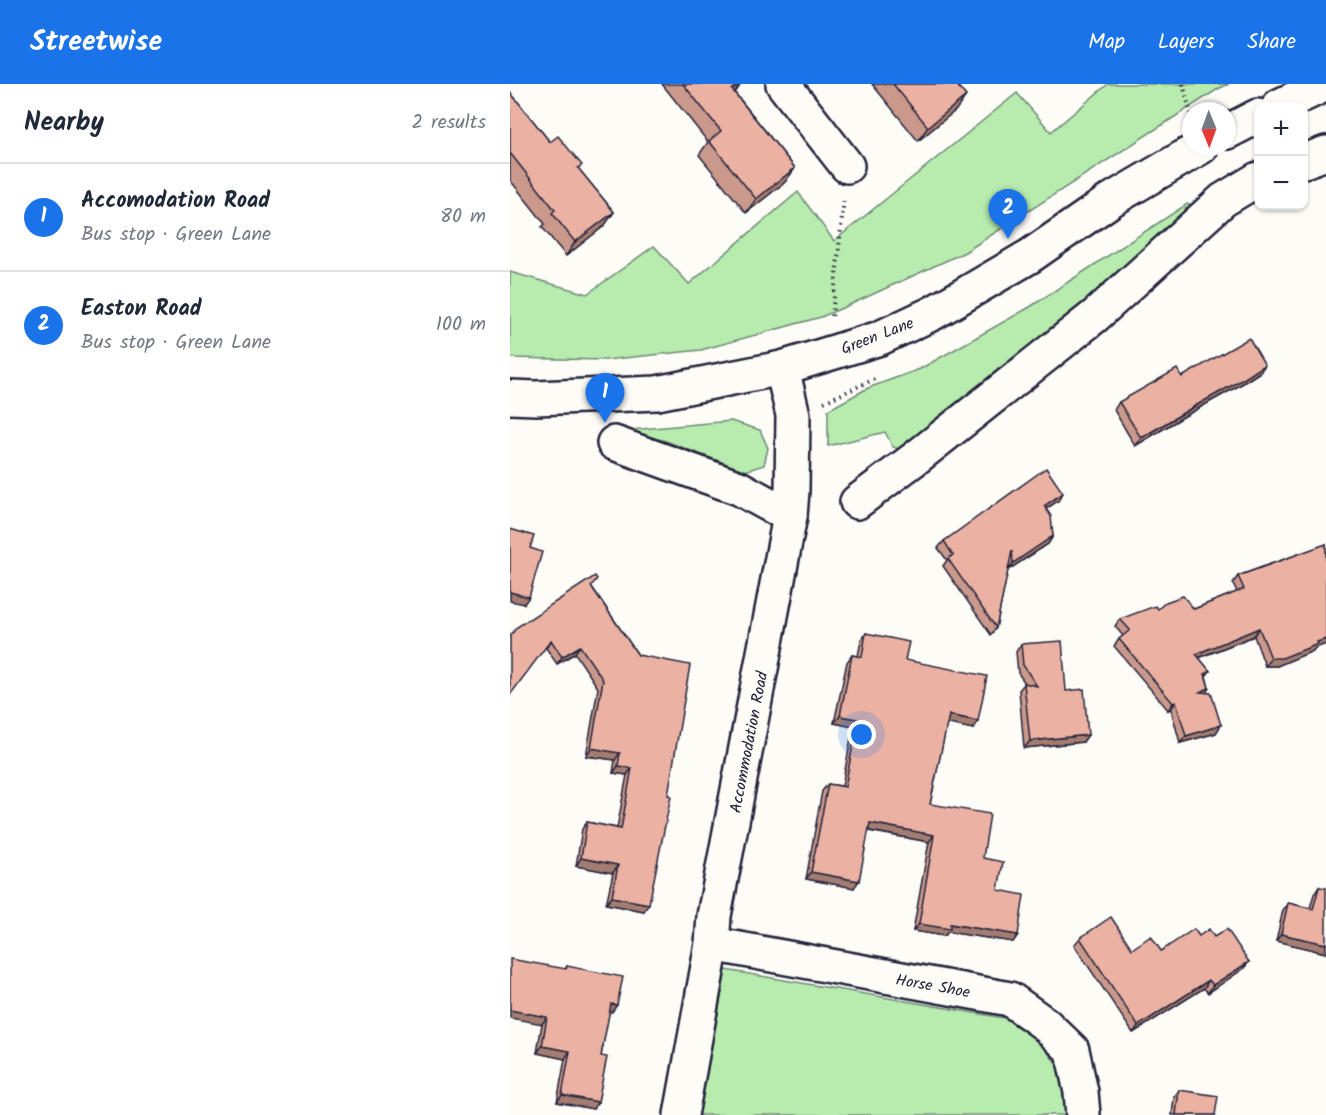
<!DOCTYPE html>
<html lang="en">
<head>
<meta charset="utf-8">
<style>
  :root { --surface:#fff; --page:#f6f6f7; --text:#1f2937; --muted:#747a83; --line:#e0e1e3; --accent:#1a73e8 }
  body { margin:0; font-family:Kalam,sans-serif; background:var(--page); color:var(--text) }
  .controls { position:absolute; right:18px; top:18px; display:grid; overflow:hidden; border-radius:12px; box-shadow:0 2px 4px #0004 }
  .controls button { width:54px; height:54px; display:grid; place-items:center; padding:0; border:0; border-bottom:2px solid var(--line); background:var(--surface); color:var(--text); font:30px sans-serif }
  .compass { position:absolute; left:672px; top:18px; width:54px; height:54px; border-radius:50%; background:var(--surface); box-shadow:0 2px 4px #0004; rotate:179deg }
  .you { position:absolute; left:352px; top:651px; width:21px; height:21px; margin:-15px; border:4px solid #fff; border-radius:50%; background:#1a73e8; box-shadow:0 0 0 9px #1a73e833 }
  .badge { display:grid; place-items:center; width:39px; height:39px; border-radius:50%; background:var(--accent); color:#fff; font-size:20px; font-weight:700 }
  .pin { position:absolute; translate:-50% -50px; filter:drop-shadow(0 2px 3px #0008) }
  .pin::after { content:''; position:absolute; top:32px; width:21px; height:18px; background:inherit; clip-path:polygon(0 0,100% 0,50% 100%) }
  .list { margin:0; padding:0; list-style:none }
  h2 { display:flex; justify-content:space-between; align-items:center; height:78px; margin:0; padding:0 24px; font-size:26px }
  h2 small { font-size:20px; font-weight:400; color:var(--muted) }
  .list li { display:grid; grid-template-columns:39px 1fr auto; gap:18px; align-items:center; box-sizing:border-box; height:108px; padding:0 24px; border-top:2px solid var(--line) }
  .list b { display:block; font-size:22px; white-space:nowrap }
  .list p { margin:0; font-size:20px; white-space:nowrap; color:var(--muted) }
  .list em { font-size:20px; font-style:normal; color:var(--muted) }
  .map { position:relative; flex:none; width:816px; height:1031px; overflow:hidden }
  header { display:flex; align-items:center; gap:36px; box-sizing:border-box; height:84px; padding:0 30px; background:var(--accent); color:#fff }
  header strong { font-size:28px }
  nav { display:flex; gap:33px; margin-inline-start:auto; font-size:21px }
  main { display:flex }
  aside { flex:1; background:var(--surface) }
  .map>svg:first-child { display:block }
  .green { fill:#b7ecae; stroke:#6c8774; stroke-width:1.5 }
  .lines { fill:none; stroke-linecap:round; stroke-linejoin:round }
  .minor-casing { stroke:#22223b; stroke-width:38 }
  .path { stroke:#22223b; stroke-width:4; stroke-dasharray:1.5 4.5; stroke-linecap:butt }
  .minor { stroke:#fdfcf7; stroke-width:33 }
  .wall { fill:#ca998c; stroke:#22223b; stroke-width:1.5 }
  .shaded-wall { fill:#a47d72; stroke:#22223b; stroke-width:1.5 }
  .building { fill:#ebb2a3; stroke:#22223b; stroke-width:1.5 }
  .labels { text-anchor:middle; stroke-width:5; stroke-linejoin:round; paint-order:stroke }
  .street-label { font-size:16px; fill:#22223b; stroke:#fdfcf7 }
</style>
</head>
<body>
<header>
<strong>Streetwise</strong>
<nav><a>Map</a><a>Layers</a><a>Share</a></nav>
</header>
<main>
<aside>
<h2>Nearby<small>2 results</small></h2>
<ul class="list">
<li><span class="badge">1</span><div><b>Accomodation Road</b><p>Bus stop · Green Lane</p></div><em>80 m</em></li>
<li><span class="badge">2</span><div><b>Easton Road</b><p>Bus stop · Green Lane</p></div><em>100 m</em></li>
</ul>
</aside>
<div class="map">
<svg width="816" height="1031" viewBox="0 0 816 1031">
  <rect width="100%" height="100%" fill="#fdfcf7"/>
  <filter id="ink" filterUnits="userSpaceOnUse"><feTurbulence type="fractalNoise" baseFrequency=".0167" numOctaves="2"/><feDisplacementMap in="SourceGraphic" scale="12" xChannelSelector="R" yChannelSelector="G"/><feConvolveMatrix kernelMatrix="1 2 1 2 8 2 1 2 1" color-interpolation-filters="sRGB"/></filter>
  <g filter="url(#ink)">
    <!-- green -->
    <g class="green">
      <polygon points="598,0 719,0 708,5 455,168 337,222 311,233 191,266 95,276 0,274 0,188 77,210 144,162 179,200 288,108 324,157 507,9 541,48"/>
      <polygon points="677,120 689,124 401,369 383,363 375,348 318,362 318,326 358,304 410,285 520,223"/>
      <polygon points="221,337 250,346 258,364 254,381 235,387 153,356 109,347"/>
      <polygon points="216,886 494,934 525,950 542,974 559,992 561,1031 189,1031"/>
    </g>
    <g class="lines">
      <defs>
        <g id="minor">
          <polyline points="273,0 337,82"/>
          <polyline points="769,22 816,0"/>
          <polyline points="717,48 748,32"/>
          <polyline points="794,77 816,69"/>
          <polyline points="0,313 26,314 147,309 272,284 370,254 423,229 520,172 601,116 691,63"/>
          <polyline points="104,359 229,404 280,432"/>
          <polyline points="347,418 407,373 585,232 713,116 748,95"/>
          <polyline points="202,860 500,915 535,940 562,966 571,1008 573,1031"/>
          <polyline points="171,1031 202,860 204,832 280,432 282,407 283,331 272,284"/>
        </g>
      </defs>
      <!-- minor casing -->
      <use href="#minor" class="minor-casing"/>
      <!-- path -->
      <g class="path">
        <polyline points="673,0 681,30"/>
        <polyline points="322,232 334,114"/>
        <polyline points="314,318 367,294"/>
      </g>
      <!-- minor -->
      <use href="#minor" class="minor"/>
    </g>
    <!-- wall -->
    <g class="wall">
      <polygon points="152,0 231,0 225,9 285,84 275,98 236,129 189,71 198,58"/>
      <polygon points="362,0 446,0 446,26 408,57"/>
      <polygon points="0,8 40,58 69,85 104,128 94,142 56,172 32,143 35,140 0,96"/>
      <polygon points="750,288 730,301 673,333 625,362 604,326 609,318 672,293"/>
      <polygon points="548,417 536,425 543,452 538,460 498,486 498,485 486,544 481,551 433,482 437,476 428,464 434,457"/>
      <polygon points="816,460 816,560 805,564 803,567 767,582 755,582 744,552 689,574 700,587 696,592 699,604 696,609 706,649 670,659 661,625 658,626 604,562 609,555 613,552 605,542 610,535 648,525 684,525 727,508 723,499 728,492"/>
      <polygon points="82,503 128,571 134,827 96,820 103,789 66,782 72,745 77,738 107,744 117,691 103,689 105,676 76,672 88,604 65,569 47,580 36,564"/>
      <polygon points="356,549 395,576 463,645 437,639 420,720 473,774 488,806 508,851 503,858 438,848 434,852 403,847 419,758 358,747 344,804 296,795 312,707 318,700 332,702 343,643 324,639 337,578 342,571 348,572 351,557"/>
      <polygon points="511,560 556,607 573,658 514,664 509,606 515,599 508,589 506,568"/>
      <polygon points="809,803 816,869 766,857 773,826 778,819 800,824 804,810"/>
      <polygon points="689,852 704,853 739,878 733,885 698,909 694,904 623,949 564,861 570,854 622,865 651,867"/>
      <polygon points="57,882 102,928 99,927 91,972 88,1018 83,1025 47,1018 55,975 27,969 32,940 55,885"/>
      <polygon points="669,1006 705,1031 662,1031 664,1013"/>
    </g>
    <!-- shaded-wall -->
    <g class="shaded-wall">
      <polygon points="230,0 231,0 223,11 222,6"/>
      <polygon points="456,12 446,26 408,57 418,43"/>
      <polygon points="285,84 275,98 236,129 246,115"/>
      <polygon points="104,128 94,142 56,172 65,158"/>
      <polygon points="755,281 750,288 730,301 673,333 625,362 631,354"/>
      <polygon points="553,409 548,417 529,429 534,422"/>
      <polygon points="543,452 538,460 498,486 503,479"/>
      <polygon points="0,508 19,513 14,520 0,517"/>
      <polygon points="749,544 744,552 680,577 686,570"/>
      <polygon points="816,555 816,560 805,564 803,567 767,582 755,582 761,574"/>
      <polygon points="70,562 65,569 47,580 52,573"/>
      <polygon points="666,618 661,625 658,626 663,619"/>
      <polygon points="439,631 468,637 463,645 434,639"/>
      <polygon points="330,632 348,635 343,643 324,639"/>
      <polygon points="711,641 706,649 670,659 676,652"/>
      <polygon points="578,651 573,658 514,664 520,657"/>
      <polygon points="81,664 110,669 105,676 76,672"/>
      <polygon points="108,682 122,684 117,691 103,689"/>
      <polygon points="360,739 424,751 419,758 355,746"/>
      <polygon points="71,774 108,781 103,789 66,782"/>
      <polygon points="301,788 349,797 344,804 296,795"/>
      <polygon points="102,813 139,820 134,827 96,820"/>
      <polygon points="409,840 440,840 508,851 503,858 438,848 434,852 403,847"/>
      <polygon points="771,850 816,860 816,869 766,857"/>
      <polygon points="739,878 733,885 698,909 703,901"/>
      <polygon points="699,896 694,904 623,949 628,942"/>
      <polygon points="101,920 107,921 102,928 96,927"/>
      <polygon points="0,926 37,933 32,940 0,934"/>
      <polygon points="32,962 60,967 55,975 27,969"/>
      <polygon points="52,1011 88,1018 83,1025 47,1018"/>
    </g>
    <!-- building -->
    <g class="building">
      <polygon points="173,0 230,0 222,6 285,84 246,115 199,57 211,47"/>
      <polygon points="383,0 446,0 456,12 418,43"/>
      <polygon points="0,8 40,58 48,52 72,81 68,84 104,128 65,158 42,129 45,126 0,69"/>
      <polygon points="739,254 755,281 735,294 678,326 631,354 609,318 667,285 672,293"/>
      <polygon points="536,384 553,409 534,422 541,432 543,452 503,479 502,467 486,544 438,475 443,471 434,457"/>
      <polygon points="0,445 24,452 20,464 32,468 19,513 0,508"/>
      <polygon points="816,460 816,555 807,558 808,560 772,574 761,574 749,544 686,570 700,587 695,590 699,604 690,608 701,609 711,641 676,652 666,618 663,619 609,555 620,546 610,535 645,522 648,525 656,518 673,512 684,525 734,505 728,492"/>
      <polygon points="85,492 87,495 81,502 128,571 180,581 158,711 161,712 139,820 102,813 108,781 71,774 77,738 111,745 122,684 108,682 110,669 81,664 93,596 70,562 52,573 41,556 0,611 0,552 7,543"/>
      <polygon points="356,549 399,558 395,576 477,592 468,637 439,631 420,720 480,730 473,774 493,778 488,806 514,811 508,851 440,840 440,845 409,840 424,751 360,739 349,797 301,788 318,700 335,703 348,635 330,632 342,571 352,573"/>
      <polygon points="552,557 556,607 574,605 578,651 520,657 514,599 527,602 513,581 511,560"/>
      <polygon points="809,803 816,804 816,860 771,850 778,819 803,825"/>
      <polygon points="601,833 622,865 641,852 651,867 684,845 689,852 699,845 704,853 717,845 739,878 703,901 699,896 628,942 570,854"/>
      <polygon points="0,875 56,885 57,882 113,893 107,921 101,920 91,972 97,973 88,1018 52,1011 60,967 32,962 37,933 0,926"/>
      <polygon points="669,1006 708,1012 705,1031 666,1031"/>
    </g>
  </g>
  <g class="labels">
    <!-- street labels -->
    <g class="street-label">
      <text transform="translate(367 251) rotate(-21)" y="6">Green Lane</text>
      <text transform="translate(238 658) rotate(-79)" y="6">Accommodation Road</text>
      <text transform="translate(423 901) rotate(10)" y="6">Horse Shoe</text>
    </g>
  </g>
</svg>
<div class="controls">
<button>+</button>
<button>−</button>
</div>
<svg class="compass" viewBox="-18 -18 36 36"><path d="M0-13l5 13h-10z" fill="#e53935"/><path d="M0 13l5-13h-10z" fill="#747a83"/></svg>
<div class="you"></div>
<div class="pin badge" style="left:95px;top:339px">1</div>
<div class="pin badge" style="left:498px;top:155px">2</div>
</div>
</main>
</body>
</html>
